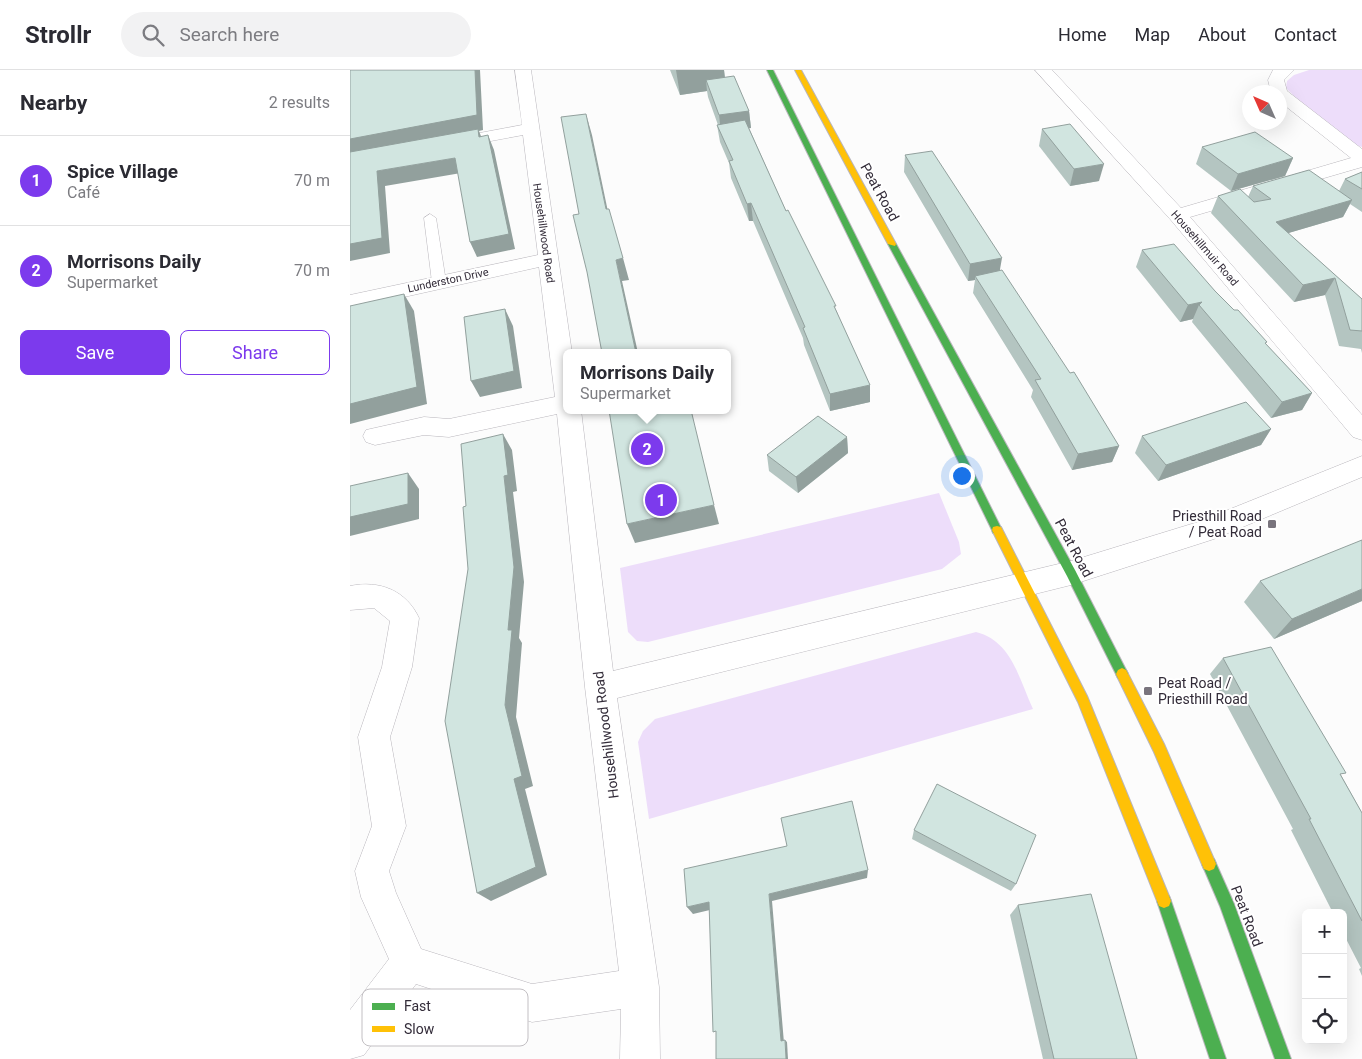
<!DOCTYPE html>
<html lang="en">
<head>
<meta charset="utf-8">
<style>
  :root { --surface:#fff; --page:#f2f2f3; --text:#2b2b33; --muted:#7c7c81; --line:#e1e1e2; --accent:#7c3aed }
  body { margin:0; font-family:Roboto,sans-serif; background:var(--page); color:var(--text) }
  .controls { position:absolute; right:15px; bottom:15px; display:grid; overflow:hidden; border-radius:8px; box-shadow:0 5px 20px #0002 }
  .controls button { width:45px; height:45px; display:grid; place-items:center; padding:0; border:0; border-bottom:1px solid var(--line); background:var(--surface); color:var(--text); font:25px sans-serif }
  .compass { position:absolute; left:892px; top:15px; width:45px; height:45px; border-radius:50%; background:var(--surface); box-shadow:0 5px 20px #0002; rotate:315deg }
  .you { position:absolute; left:611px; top:405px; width:18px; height:18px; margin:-12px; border:4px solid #fff; border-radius:50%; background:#1a73e8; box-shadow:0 0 0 8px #1a73e833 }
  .badge { display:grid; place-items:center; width:32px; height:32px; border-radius:50%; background:var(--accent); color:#fff; font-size:16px; font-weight:700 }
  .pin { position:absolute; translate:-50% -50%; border:2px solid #fff; box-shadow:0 1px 5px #0006 }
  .popup { position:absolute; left:213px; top:279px; width:168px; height:65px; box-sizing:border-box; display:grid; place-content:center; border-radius:8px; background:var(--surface); filter:drop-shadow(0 1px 4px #0005); font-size:16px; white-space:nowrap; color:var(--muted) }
  .popup b { font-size:19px; color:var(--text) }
  .popup::after { content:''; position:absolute; left:50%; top:100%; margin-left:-10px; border:10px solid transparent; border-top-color:var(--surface) }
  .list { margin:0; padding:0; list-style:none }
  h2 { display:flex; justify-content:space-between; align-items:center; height:65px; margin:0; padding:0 20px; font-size:21px }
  h2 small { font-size:16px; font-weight:400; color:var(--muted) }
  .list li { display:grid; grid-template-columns:32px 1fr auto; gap:15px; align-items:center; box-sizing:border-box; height:90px; padding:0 20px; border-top:1px solid var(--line) }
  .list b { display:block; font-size:19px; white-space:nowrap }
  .list p { margin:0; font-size:16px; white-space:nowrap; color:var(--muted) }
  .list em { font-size:16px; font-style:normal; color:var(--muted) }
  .actions { display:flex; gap:10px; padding:15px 20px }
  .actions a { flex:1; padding:11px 0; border:1px solid var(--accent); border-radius:8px; text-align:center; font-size:18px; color:var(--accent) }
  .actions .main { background:var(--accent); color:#fff }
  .icon { flex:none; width:28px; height:28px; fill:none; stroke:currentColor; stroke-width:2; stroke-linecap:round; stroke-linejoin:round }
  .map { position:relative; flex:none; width:1012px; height:989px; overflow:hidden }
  header { display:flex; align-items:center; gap:30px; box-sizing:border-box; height:70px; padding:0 25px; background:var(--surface); border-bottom:1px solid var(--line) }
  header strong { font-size:24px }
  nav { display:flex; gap:28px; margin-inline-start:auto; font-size:18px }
  .search { width:350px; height:45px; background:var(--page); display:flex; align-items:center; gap:12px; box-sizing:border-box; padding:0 18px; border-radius:28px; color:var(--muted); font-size:19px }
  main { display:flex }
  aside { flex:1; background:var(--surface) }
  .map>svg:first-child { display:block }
  .green { fill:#edddfa }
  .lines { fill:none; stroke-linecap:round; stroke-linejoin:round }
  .lane-casing { stroke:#b9b6bc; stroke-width:1 }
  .street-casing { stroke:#b9b6bc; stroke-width:1 }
  .fast-casing { stroke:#b9b6bc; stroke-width:2 }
  .slow-casing { stroke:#b9b6bc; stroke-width:2 }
  .lane { fill:#fff; fill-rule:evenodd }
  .street { fill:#fff; fill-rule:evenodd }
  .fast { fill:#4caf50; fill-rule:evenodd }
  .slow { fill:#ffc107; fill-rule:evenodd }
  .wall { fill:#b4c5c1 }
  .shaded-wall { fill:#92a09d }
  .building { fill:#d1e5e0; stroke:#92a09d }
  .poi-dot { fill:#79747d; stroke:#fff; stroke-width:2 }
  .labels { text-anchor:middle; stroke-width:4; stroke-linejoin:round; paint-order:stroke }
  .far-street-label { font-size:11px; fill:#322b38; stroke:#fff }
  .street-label { font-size:14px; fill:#322b38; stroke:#fff }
  .poi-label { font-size:14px; fill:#322b38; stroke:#fff; text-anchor:end }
  .key { fill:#fff; stroke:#c2bfc3; stroke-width:1 }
  .key-label { font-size:14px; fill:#322b38 }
</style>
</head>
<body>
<header>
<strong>Strollr</strong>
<div class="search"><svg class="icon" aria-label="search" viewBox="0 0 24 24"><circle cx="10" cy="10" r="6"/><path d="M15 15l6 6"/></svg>Search here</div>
<nav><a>Home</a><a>Map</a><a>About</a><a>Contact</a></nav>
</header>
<main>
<aside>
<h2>Nearby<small>2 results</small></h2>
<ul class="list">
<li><span class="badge">1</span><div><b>Spice Village</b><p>Café</p></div><em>70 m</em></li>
<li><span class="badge">2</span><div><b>Morrisons Daily</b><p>Supermarket</p></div><em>70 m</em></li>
</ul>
<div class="actions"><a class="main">Save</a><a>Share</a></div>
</aside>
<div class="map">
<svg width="1012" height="989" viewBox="0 0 1012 989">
  <rect width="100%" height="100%" fill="#fcfcfc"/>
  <!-- green -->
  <g class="green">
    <path d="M959 0H1012V77C986 72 955 37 936 18L937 11 944 5Z"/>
    <polygon points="589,423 609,472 611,484 592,499 298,572 287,571 278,562 270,498"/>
    <path d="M626 562C662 571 669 609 683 639L299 749 288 672 293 661 305 649Z"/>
  </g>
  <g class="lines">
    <defs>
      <polygon id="lane" points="80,144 86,148 96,212 89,216 82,212 74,148"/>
      <g id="street">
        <path d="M165 0H181L222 283H217V340H231L263 601 721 491 848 452 1012 386V407L864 469 721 515 267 628 309 917 310 989H270L271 939 182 952 66 914 14 985 0 989V940L39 889 11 827 5 801 22 756 8 667 32 597 40 551 24 538 0 540V516C29 510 56 520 69 548L62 597 40 667 56 756 39 801 46 823 71 879 182 914 269 901 235 617 207 344 99 367 74 365 25 375 16 372 13 366 16 360 74 347 99 349 205 327 189 197 0 239V225L188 185 173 65 103 78 97 77 94 73 97 69 103 68 172 55Z"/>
        <polygon points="685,0 702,0 831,138 1001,88 929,31 929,22 921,22 918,10 923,0 944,0 934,10 937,21 1012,79 1012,97 840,147 1012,345 1012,370 1003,367 820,149"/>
      </g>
      <g id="fast">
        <polygon points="417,0 423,0 652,460 651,463 643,463 642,460"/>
        <polygon points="539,172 546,174 725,500 776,600 778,604 776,608 772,610 768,608 717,506 538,174"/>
        <polygon points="859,787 864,789 884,834 941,989 925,989 870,836 852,794 854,789"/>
        <polygon points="814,824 819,826 821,831 876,989 860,989 807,831 809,826"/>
      </g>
      <g id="slow">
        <polygon points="445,0 451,0 546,174 545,176 538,174"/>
        <polygon points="647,456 651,457 737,626 821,831 819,836 814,838 809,836 728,632 642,460 643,457"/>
        <polygon points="772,598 776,600 814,674 866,794 864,799 859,801 854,799 804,682 766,604 768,600"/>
      </g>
    </defs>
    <!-- lane casing -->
    <use href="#lane" class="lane-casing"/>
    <!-- street casing -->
    <use href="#street" class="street-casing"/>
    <!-- fast casing -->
    <use href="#fast" class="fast-casing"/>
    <!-- slow casing -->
    <use href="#slow" class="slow-casing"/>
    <!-- lane -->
    <use href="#lane" class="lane"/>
    <!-- street -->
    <use href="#street" class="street"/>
    <!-- fast -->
    <use href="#fast" class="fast"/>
    <!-- slow -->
    <use href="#slow" class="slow"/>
  </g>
  <!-- wall -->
  <g class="wall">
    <polygon points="320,0 374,0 375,8 399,41 401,58 399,58 436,141 487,242 520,332 480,341 454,275 453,268 403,151 399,151 381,108 379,93 370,72 367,55 368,55 358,27 357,21 330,25"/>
    <polygon points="692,59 749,111 720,116 689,76"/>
    <polygon points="852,77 943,88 935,106 881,121 846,94"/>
    <polygon points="555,85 649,201 769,376 762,392 722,400 681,327 683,320 623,223 625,210 618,211 554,102"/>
    <polygon points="1012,102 1012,142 1000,134 993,147 938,163 1012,229 1012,283 1011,279 989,276 975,225 944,232 861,143 868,126 898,127 903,116 989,121 995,109"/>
    <polygon points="792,180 865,221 962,323 952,340 921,348 842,252 843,249 830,252 786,197"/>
    <polygon points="921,359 911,375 808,411 785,383 792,366"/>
    <polygon points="497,367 498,383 448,423 419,401 417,385"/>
    <polygon points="910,511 1012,531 924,569 894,532"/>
    <polygon points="873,588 991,705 1012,743 1012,906 1009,899 1011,898 993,863 993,843 983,843 941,760 943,759 860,604"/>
    <polygon points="564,760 666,814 661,821 562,769"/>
    <polygon points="668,835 787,989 693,989 660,845"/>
  </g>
  <!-- shaded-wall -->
  <g class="shaded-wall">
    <polygon points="125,0 130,0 133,60 129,61 134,74 0,85 0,69"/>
    <polygon points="326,0 374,0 376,18 356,10 357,21 330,25"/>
    <polygon points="399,41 401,58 371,62 369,45"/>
    <polygon points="236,44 242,65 262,161 256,139"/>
    <polygon points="138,65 144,80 165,179 127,187 120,172"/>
    <polygon points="105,88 111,103 35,116 40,183 0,191 0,174 27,101"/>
    <polygon points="943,88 935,106 881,121 888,104"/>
    <polygon points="754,94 749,111 720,116 724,99"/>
    <polygon points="1002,130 993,147 918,169 926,152"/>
    <polygon points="401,133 403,151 399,151 397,134"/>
    <polygon points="273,188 279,210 272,211 288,283 286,283 266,190"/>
    <polygon points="652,188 649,205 625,206 625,210 618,211 620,194"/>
    <polygon points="985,208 975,225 944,232 953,215"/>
    <polygon points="54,224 64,241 77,334 0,354 0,334"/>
    <polygon points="852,232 849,235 843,249 830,252 838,235"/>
    <polygon points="155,239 163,256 172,318 130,327 121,311"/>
    <polygon points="520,315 520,332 480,341 480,324"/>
    <polygon points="962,323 952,340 921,348 932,332"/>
    <polygon points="921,359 911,375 808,411 816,395"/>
    <polygon points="153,364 162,380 167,421 163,422 174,512 169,568 172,573 166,647 183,716 175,719 197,805 141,831 127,823 164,709 155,635 158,560"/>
    <polygon points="497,367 498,383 448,423 446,407"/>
    <polygon points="769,376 762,392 722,400 728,384"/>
    <polygon points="58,403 69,419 69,449 0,466 0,447"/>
    <polygon points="364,435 369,454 285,473 277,454"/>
    <polygon points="1012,519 1012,531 924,569 942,549"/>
    <polygon points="518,800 517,808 422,831 434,973 431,971 419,824"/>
    <polygon points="359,832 364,839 343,844 337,837"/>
    <polygon points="435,970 437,972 438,989 436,989"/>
  </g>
  <!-- building -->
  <g class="building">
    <polygon points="0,0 125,0 127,45 0,69"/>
    <polygon points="384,6 399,41 369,45 356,10"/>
    <polygon points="236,44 256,139 259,139 273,188 266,190 286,283 252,283 237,202 223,145 229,144 211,47"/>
    <polygon points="395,50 436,141 438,140 486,236 484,236 520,315 480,324 453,258 455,257 401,133 397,134 379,91 383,90 367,55"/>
    <polygon points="720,54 754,94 724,99 692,59"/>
    <polygon points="128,59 129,67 138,65 159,164 120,172 105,88 27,101 32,168 0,174 0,82"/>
    <polygon points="905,62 943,88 888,104 852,77"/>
    <polygon points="582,81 652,188 620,194 555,85"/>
    <polygon points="959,100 1002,130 926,152 1012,229 1012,261 1000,260 985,208 953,215 868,126 890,119 904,132 921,129 903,116"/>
    <polygon points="1012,102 1012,119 995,109"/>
    <polygon points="824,174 865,221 884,240 888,240 917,272 915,273 962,323 932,332 849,235 852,232 838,235 792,180"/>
    <polygon points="652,200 720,303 724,302 769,376 728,384 685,310 691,309 625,206"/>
    <polygon points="54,224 67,317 0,334 0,236"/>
    <polygon points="155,239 164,301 121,311 114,247"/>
    <polygon points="896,332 921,359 816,395 792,366"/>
    <polygon points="259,340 341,340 364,435 277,454"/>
    <polygon points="468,346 497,367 446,407 417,385"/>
    <polygon points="153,364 158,405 154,406 164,497 158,560 162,560 155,635 172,706 164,709 186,797 127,823 95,651 118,499 113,437 116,436 111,374"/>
    <polygon points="58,403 58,434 0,447 0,416"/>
    <polygon points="1012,470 1012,519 942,549 910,511"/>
    <polygon points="921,577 996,703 990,704 1012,743 1012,851 959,749 961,749 873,588"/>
    <polygon points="587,714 686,765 666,814 564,760"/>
    <polygon points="502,731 518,800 419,824 431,971 435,970 436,989 366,989 366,961 363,962 359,832 337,837 334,799 437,776 431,748"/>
    <polygon points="741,824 787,989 704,989 668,835"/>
  </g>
  <!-- markers -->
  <g class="poi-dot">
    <rect x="917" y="449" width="10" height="10" rx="2.5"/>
    <rect x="793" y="616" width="10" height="10" rx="2.5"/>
  </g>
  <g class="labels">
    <!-- far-street labels -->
    <g class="far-street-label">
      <text transform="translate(194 163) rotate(82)" y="4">Househillwood Road</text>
      <text transform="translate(855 178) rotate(49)" y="4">Househillmuir Road</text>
      <text transform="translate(98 210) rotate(-12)" y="4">Lunderston Drive</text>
    </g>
    <!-- street labels -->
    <g class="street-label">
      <text transform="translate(530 122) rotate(61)" y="5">Peat Road</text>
      <text transform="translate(724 478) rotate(62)" y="5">Peat Road</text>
      <text transform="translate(256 665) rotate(-97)" y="5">Househillwood Road</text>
      <text transform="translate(897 846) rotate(69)" y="5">Peat Road</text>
    </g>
    <!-- poi labels -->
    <g class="poi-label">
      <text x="912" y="451">Priesthill Road<tspan x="912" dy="16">/ Peat Road</tspan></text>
      <text x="808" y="618" text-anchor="start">Peat Road /<tspan x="808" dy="16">Priesthill Road</tspan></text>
    </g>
  </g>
  <!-- legend -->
  <rect x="12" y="919" width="166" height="57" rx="8" class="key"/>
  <rect x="22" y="933" width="23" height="7" fill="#4caf50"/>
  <rect x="22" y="956" width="23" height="6" fill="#ffc107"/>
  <g class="key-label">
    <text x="54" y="941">Fast</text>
    <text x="54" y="964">Slow</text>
  </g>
</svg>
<div class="controls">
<button>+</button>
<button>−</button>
<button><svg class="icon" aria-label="locate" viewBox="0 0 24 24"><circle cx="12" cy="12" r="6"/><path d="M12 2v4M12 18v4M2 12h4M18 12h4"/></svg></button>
</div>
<svg class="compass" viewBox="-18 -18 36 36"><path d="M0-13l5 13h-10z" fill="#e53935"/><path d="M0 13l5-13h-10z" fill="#7c7c81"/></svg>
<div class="you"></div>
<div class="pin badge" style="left:311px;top:430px">1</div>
<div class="pin badge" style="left:297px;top:379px">2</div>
<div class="popup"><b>Morrisons Daily</b>Supermarket</div>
</div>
</main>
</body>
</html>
